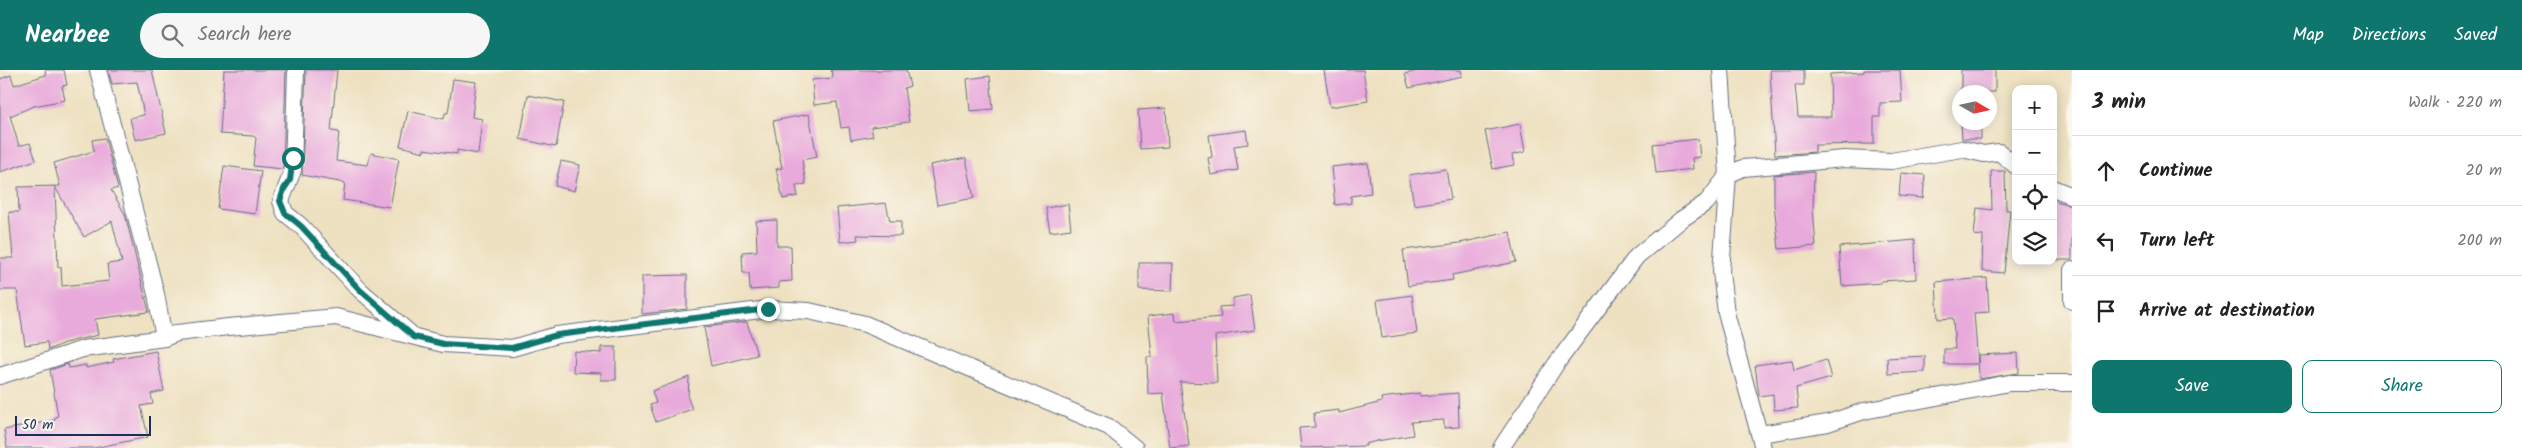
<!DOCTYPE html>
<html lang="en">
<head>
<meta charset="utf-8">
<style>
  :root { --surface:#fff; --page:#f6f6f6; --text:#222; --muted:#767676; --line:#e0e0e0; --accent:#0f766e }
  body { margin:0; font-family:Kalam,sans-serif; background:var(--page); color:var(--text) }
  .controls { position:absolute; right:15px; top:15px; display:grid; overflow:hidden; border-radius:10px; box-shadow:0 2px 12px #0003 }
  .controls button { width:45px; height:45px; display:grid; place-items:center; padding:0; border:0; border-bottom:1px solid var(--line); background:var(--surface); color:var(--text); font:25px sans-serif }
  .compass { position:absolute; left:1952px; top:15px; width:45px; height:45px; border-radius:50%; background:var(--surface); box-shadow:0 2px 12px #0003; rotate:99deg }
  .scale { position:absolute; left:15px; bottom:12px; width:136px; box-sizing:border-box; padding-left:5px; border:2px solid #1b2f5e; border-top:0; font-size:14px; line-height:18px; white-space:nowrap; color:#1b2f5e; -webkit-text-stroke:4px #fbf7ec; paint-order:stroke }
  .stop { position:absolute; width:15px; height:15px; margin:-11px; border:4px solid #0f766e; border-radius:50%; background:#fff }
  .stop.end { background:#0f766e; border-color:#fff; box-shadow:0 1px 5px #0008 }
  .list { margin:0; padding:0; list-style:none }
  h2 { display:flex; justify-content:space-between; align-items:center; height:65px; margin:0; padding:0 20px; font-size:21px }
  h2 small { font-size:16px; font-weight:400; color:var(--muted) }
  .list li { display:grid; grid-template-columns:32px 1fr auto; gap:15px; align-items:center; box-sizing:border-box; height:70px; padding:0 20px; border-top:1px solid var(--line) }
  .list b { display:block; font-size:19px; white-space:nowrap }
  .list em { font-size:16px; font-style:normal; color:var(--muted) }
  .actions { display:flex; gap:10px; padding:15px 20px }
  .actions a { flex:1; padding:11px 0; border:1px solid var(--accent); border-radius:10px; text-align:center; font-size:18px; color:var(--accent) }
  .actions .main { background:var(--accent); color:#fff }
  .icon { flex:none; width:28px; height:28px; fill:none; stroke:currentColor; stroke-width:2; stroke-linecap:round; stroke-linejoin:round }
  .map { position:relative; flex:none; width:2072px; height:378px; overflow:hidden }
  header { display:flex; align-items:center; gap:30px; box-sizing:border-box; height:70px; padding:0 25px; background:var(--accent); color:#fff }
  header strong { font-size:24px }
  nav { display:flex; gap:28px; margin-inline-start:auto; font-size:18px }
  .search { width:350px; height:45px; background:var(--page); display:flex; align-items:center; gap:12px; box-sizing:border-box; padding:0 18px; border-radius:28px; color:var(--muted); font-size:19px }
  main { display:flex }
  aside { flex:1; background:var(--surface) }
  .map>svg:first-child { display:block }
  .building { fill:#e8a9db; fill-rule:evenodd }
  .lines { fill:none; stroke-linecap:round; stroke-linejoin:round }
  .minor-casing { stroke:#656d81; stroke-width:18 }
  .minor { stroke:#fff; stroke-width:16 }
  .route { stroke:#0f766e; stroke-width:6 }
</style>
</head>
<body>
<header>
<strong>Nearbee</strong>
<div class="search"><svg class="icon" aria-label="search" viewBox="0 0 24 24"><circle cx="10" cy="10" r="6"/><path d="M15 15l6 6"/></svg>Search here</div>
<nav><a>Map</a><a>Directions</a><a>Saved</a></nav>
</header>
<main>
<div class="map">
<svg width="2072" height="378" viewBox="0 0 2072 378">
  <rect width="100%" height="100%" fill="#fbf7ec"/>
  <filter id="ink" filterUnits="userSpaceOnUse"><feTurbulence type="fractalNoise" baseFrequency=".02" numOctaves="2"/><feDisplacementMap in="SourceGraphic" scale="10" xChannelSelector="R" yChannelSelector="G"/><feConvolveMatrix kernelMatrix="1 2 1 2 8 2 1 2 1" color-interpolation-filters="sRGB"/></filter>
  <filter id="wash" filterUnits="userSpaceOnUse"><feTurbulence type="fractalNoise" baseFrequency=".0096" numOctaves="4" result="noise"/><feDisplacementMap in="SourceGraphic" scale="20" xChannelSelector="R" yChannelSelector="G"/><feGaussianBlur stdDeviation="1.12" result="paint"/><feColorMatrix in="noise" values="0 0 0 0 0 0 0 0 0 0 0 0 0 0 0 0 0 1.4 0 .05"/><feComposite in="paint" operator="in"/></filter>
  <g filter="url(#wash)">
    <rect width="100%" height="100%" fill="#eee1c1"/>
    <g id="blocks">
      <!-- building -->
      <g class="building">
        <polygon points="45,0 64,0 67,15 62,16 65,30 34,36 10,46 19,76 30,73 36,90 0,102 0,9 11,5 14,15 46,5"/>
        <polygon points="108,0 152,0 166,63 135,70 130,48 144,45 137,12 112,14"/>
        <polygon points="224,0 286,0 283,99 253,96 256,68 253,66 220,64"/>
        <polygon points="306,0 337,0 331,61 339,62 336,91 368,95 371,83 399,89 390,137 343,130 345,113 302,105"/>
        <polygon points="831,0 906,0 910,16 904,18 909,52 871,57 873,66 851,70 849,57 841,58 837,32 814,35 812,10 833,8"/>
        <polygon points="1324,0 1363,0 1368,31 1330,37"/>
        <polygon points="1422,0 1461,0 1462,6 1409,18 1405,4"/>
        <polygon points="1770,0 1804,0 1804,15 1795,15 1798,47 1831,47 1830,4 1864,2 1864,0 1900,0 1902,32 1880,33 1880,47 1874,47 1874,74 1815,75 1815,82 1775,85"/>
        <rect x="1961" y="0" width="34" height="22"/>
        <polygon points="990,6 993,39 970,41 967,9"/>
        <polygon points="453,9 476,12 472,47 482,49 478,84 457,80 457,84 424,79 424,82 400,76 408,41 444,49 445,43 448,43"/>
        <polygon points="528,25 564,32 556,77 520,69"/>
        <polygon points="1166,38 1168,77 1140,79 1138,40"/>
        <polygon points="809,44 817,87 802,90 806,114 796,116 798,126 783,129 776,99 782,98 773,51"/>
        <polygon points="1961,52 1981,52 1981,69 1962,69"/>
        <polygon points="1520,54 1525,82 1512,85 1514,95 1493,99 1485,61"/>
        <polygon points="1246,60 1248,74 1234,76 1238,100 1211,105 1208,88 1212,87 1209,65"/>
        <path d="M105 68 118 118 111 120 125 144 149 242 95 249 98 265 64 273 48 280 47 272 25 275 17 220H0V188H13L9 142H19L18 117 60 116 54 93 94 81 92 70ZM55 117 84 167 112 151 122 192 107 194 109 211 62 216 61 197H58Z"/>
        <polygon points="1698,69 1700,87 1692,88 1693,99 1656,103 1653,74"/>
        <polygon points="966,88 974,128 937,135 930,95"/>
        <polygon points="561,91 580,95 574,121 555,116"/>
        <polygon points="1368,93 1371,123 1351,126 1351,133 1335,135 1331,97"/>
        <polygon points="224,96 261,101 255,144 218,139"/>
        <polygon points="1446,99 1451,129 1414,135 1409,105"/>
        <polygon points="1991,101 2005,101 2006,140 2010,140 2004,203 1982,201 1983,166 1974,165 1977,138 1992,140"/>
        <polygon points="1814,102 1813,139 1816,176 1779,179 1774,134 1774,105"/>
        <polygon points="1901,103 1925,105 1923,128 1899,126"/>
        <polygon points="2053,130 2072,136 2072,190 2053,190"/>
        <polygon points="886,133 890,151 901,151 901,166 857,165 858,170 840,172 837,138"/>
        <polygon points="1068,134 1071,159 1050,162 1046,138"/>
        <polygon points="777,150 777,176 791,176 792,211 779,212 779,218 750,220 749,203 743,203 742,182 757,181 756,151"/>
        <polygon points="1510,162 1516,192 1452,205 1453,210 1408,216 1403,180 1460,173"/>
        <polygon points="1915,170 1916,209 1881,211 1881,213 1842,216 1839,177"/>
        <polygon points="1139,193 1173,193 1172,221 1139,220"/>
        <polygon points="687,205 687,239 642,244 642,206"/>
        <polygon points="1987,208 1989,242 1974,243 1978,294 1944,294 1944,279 1955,279 1953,248 1938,249 1936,212"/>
        <polygon points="1250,225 1255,260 1215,266 1217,313 1180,312 1189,376 1170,378 1163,323 1148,324 1147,287 1152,287 1148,246 1175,243 1176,251 1221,247 1219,237 1233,236 1233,228"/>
        <polygon points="1412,225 1417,263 1382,268 1377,230"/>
        <polygon points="747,252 757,285 711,296 704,257"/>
        <polygon points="601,277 616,277 616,310 601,310 601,303 573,302 574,281 601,283"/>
        <polygon points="156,281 164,321 151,324 153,334 141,336 148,367 94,378 7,378 4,360 55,350 55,347 58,346 50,300 68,294 69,298 86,295 86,298 114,292 113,289"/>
        <polygon points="2018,283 2019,303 1979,309 1978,285"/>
        <polygon points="1925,286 1925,302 1888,304 1887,288"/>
        <polygon points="1792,290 1794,300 1826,290 1831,308 1796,318 1798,338 1774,340 1773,324 1759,326 1755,295"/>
        <polygon points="689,307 688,328 692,339 656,352 650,335 656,333 652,321"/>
        <polygon points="1420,323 1420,326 1458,323 1459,357 1444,358 1444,350 1411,352 1413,365 1377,371 1365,374 1366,376 1301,378 1299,358 1315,357 1314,343 1339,340 1339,343 1382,332 1381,328"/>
      </g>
    </g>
  </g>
  <g filter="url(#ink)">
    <use href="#blocks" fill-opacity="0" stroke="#656d81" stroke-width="1"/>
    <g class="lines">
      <defs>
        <g id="minor">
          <polyline points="98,0 156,224 164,268 177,263 228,257 336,247 443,274 512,278 557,265 769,239 809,241 865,254 1071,341 1109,357 1135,378"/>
          <polyline points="296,0 293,100 281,131 285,143 301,156 360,220 412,265"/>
          <polyline points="1721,0 1728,105 1721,202 1726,243 1763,378"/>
          <polyline points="2053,118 2072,126"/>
          <polyline points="2072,200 2072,231"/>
          <polyline points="0,306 83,279 164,268"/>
          <polyline points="1760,364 1828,353 1864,341 2009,313 2072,313"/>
          <polyline points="1501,378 1556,294 1637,186 1682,149 1707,132 1728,105 1743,98 1844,89 1891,91 1962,79 1984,84 1999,82 2016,96"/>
        </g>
      </defs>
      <!-- minor casing -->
      <use href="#minor" class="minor-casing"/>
      <!-- minor -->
      <use href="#minor" class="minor"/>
    </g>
  </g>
  <g class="lines" filter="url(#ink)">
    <!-- route -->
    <polyline class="route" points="293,88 290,110 284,119 280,131 285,143 301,156 360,220 414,267 443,274 512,278 557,265 768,239"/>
  </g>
</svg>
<div class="controls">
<button>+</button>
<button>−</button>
<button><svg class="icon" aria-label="locate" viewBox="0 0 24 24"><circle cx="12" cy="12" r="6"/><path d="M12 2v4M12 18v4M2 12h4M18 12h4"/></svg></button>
<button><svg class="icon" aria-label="layers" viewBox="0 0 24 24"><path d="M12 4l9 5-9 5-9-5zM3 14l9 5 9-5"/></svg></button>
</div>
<svg class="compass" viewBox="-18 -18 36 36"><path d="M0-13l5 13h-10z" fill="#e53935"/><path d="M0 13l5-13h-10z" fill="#767676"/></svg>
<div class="scale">50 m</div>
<div class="stop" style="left:293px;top:88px"></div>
<div class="stop end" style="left:768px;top:239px"></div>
</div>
<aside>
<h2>3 min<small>Walk · 220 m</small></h2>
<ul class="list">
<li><svg class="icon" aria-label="ahead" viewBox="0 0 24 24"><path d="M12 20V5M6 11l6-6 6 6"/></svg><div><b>Continue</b></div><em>20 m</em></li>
<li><svg class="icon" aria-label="left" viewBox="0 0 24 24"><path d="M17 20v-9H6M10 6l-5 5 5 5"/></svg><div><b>Turn left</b></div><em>200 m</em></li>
<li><svg class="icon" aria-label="arrive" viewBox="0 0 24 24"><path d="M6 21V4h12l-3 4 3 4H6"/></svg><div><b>Arrive at destination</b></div></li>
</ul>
<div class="actions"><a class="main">Save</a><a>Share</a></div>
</aside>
</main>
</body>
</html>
